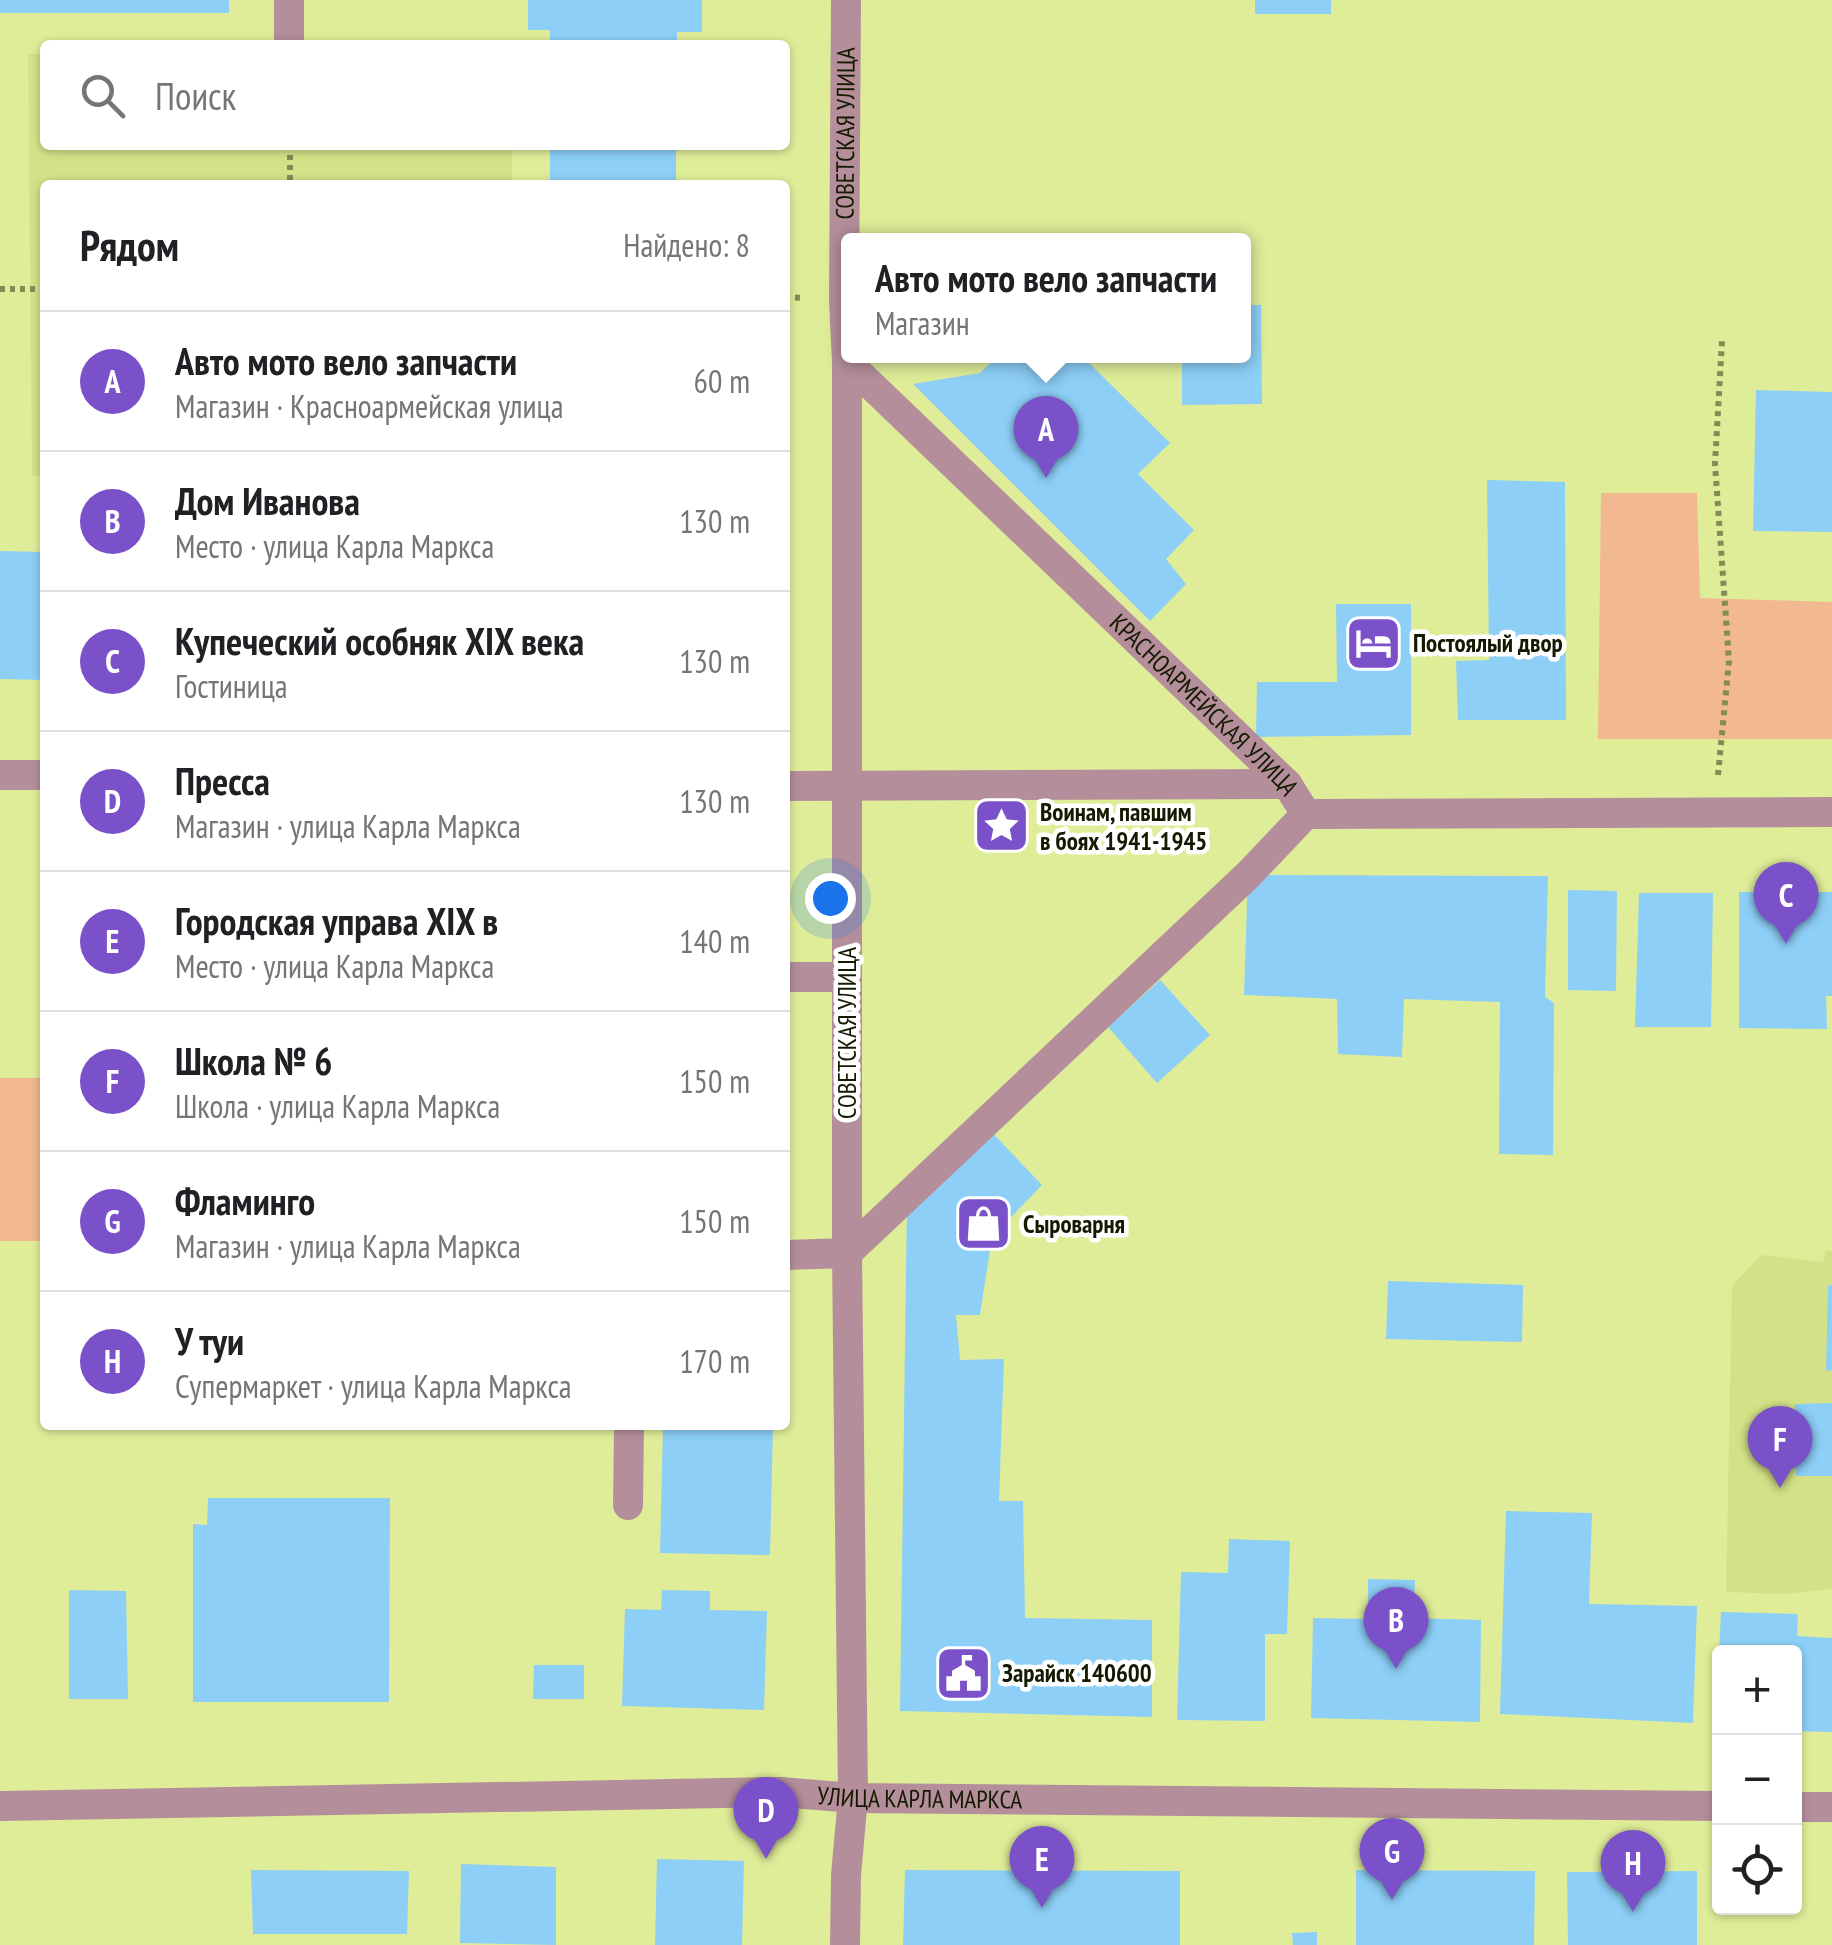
<!DOCTYPE html>
<html lang="ru">
<head>
<meta charset="utf-8">
<style>
  :root { --surface:#fff; --page:#f2f2f2; --text:#202124; --muted:#757577; --line:#e0e0e0; --accent:#7b51ca }
  body { margin:0; font-family:"PT Sans Narrow",sans-serif; background:var(--page); color:var(--text) }
  .controls { position:absolute; right:30px; bottom:30px; display:grid; overflow:hidden; border-radius:10px; box-shadow:0 2px 8px #0004 }
  .controls button { width:90px; height:90px; display:grid; place-items:center; padding:0; border:0; border-bottom:2px solid var(--line); background:var(--surface); color:var(--text); font:50px sans-serif }
  .you { position:absolute; left:830px; top:898px; width:35px; height:35px; margin:-25px; border:8px solid #fff; border-radius:50%; background:#1a73e8; box-shadow:0 0 0 15px #1a73e833 }
  .badge { display:grid; place-items:center; width:65px; height:65px; border-radius:50%; background:var(--accent); color:#fff; font-size:32px; font-weight:700 }
  .pin { position:absolute; translate:-50% -82px; filter:drop-shadow(0 2px 5px #0008) }
  .pin::after { content:''; position:absolute; top:52px; width:35px; height:30px; background:inherit; clip-path:polygon(0 0,100% 0,50% 100%) }
  .popup { position:absolute; left:841px; top:233px; width:410px; height:130px; box-sizing:border-box; display:grid; place-content:center; border-radius:10px; background:var(--surface); filter:drop-shadow(0 2px 8px #0005); font-size:32px; white-space:nowrap; color:var(--muted) }
  .popup b { font-size:38px; color:var(--text) }
  .popup::after { content:''; position:absolute; left:50%; top:100%; margin-left:-20px; border:20px solid transparent; border-top-color:var(--surface) }
  .list { margin:0; padding:0; list-style:none }
  h2 { display:flex; justify-content:space-between; align-items:center; height:130px; margin:0; padding:0 40px; font-size:42px }
  h2 small { font-size:32px; font-weight:400; color:var(--muted) }
  .list li { display:grid; grid-template-columns:65px 1fr auto; gap:30px; align-items:center; box-sizing:border-box; height:140px; padding:0 40px; border-top:2px solid var(--line) }
  .list b { display:block; font-size:38px; white-space:nowrap }
  .list p { margin:0; font-size:32px; white-space:nowrap; color:var(--muted) }
  .list em { font-size:32px; font-style:normal; color:var(--muted) }
  .icon { flex:none; width:55px; height:55px; fill:none; stroke:currentColor; stroke-width:2; stroke-linecap:round; stroke-linejoin:round }
  .map { position:relative; flex:none; width:1832px; height:1945px; overflow:hidden }
  .search { position:absolute; background:var(--surface); box-shadow:0 2px 8px #0004; left:40px; top:40px; width:750px; height:110px; display:flex; align-items:center; gap:25px; box-sizing:border-box; padding:0 35px; border-radius:10px; color:var(--muted); font-size:38px }
  .panel { position:absolute; background:var(--surface); box-shadow:0 2px 8px #0004; left:40px; top:180px; width:750px; height:1250px; border-radius:10px }
  .map>svg:first-child { display:block }
  .built { fill:#d4e287 }
  .green { fill:#f2b890 }
  .building { fill:#8dcff7 }
  .lines { fill:none; stroke-linecap:round; stroke-linejoin:round }
  .path { stroke:#838c53; stroke-width:6; stroke-dasharray:5 5; stroke-linecap:butt }
  .minor { stroke:#b48f9b; stroke-width:30 }
  .labels { text-anchor:middle; stroke-width:9; stroke-linejoin:round; paint-order:stroke }
  .street-label { font-size:25px; fill:#151900; stroke:#fff }
  .poi-label { font-size:25px; font-weight:bold; fill:#151900; stroke:#fff; text-anchor:start }
</style>
</head>
<body>
<div class="map">
<svg width="1832" height="1945" viewBox="0 0 1832 1945">
  <rect width="100%" height="100%" fill="#dfed99"/>
  <!-- built -->
  <g class="built">
    <polygon points="28,54 45,54 45,145 512,145 512,185 45,185 45,476 32,476"/>
    <polygon points="1826,1251 1832,1251 1832,1589 1783,1594 1726,1592 1732,1286 1761,1255 1823,1262"/>
  </g>
  <!-- green -->
  <g class="green">
    <polygon points="1601,493 1697,493 1700,598 1832,602 1832,739 1598,739"/>
    <rect x="0" y="1078" width="45" height="163"/>
  </g>
  <!-- building -->
  <g class="building">
    <rect x="0" y="0" width="229" height="13"/>
    <polygon points="528,0 702,0 702,32 677,32 677,45 550,45 550,30 528,30"/>
    <rect x="1255" y="0" width="76" height="14"/>
    <rect x="550" y="145" width="126" height="40"/>
    <polygon points="1244,305 1261,305 1262,404 1182,405 1182,356 1244,356"/>
    <polygon points="998,356 1082,356 1170,443 1138,474 1194,530 1166,559 1186,584 1150,621 913,384 980,373"/>
    <polygon points="1756,390 1832,392 1832,532 1753,531"/>
    <polygon points="1487,480 1565,482 1566,720 1458,720 1456,661 1489,660"/>
    <polygon points="0,551 45,552 45,680 0,679"/>
    <polygon points="1336,604 1411,604 1411,735 1256,737 1257,682 1337,682"/>
    <polygon points="1248,875 1548,876 1545,997 1554,1003 1553,1155 1499,1154 1500,1002 1404,999 1402,1057 1338,1054 1337,999 1244,995"/>
    <polygon points="1568,890 1617,891 1616,991 1568,990"/>
    <polygon points="1739,892 1832,892 1832,996 1826,996 1827,1029 1739,1028"/>
    <polygon points="1639,893 1713,893 1711,1027 1635,1027"/>
    <polygon points="1160,980 1210,1035 1157,1083 1108,1027"/>
    <polygon points="985,1125 1042,1185 992,1237 980,1315 956,1315 960,1360 1004,1359 999,1501 1023,1501 1025,1618 1152,1620 1152,1717 900,1711 907,1199"/>
    <polygon points="1388,1281 1523,1285 1522,1342 1386,1339"/>
    <polygon points="1828,1285 1832,1285 1832,1371 1826,1370"/>
    <polygon points="1832,1403 1832,1476 1796,1476 1795,1404"/>
    <polygon points="663,1425 773,1425 770,1555 660,1553"/>
    <polygon points="208,1498 390,1498 389,1702 193,1702 193,1524 207,1525"/>
    <polygon points="1506,1511 1592,1513 1589,1604 1697,1606 1693,1723 1500,1714"/>
    <polygon points="1229,1539 1290,1541 1287,1634 1265,1634 1265,1721 1177,1720 1181,1572 1228,1573"/>
    <polygon points="1368,1579 1415,1580 1414,1618 1481,1620 1480,1722 1311,1718 1313,1618 1368,1619"/>
    <polygon points="69,1590 126,1591 128,1699 69,1699"/>
    <polygon points="662,1590 710,1591 710,1610 767,1611 764,1710 622,1706 625,1609 661,1610"/>
    <polygon points="1721,1612 1798,1614 1797,1636 1832,1638 1832,1732 1794,1731 1794,1652 1719,1652"/>
    <polygon points="534,1665 584,1665 584,1699 533,1699"/>
    <polygon points="657,1859 744,1861 742,1945 655,1945"/>
    <polygon points="461,1864 556,1867 556,1945 460,1943"/>
    <polygon points="251,1870 409,1871 407,1934 253,1934"/>
    <polygon points="905,1870 1180,1871 1180,1945 903,1945"/>
    <polygon points="1356,1870 1535,1871 1534,1945 1356,1945"/>
    <polygon points="1697,1871 1697,1945 1568,1945 1567,1872"/>
    <polygon points="1317,1932 1317,1945 1293,1945 1292,1933"/>
  </g>
  <g class="lines">
    <!-- path -->
    <g class="path">
      <polyline points="290,145 290,185"/>
      <polyline points="0,289 45,289"/>
      <polyline points="785,297 804,298"/>
      <polyline points="1718,775 1729,661 1715,464 1722,341"/>
    </g>
    <!-- minor -->
    <g class="minor">
      <polyline points="289,45 289,0"/>
      <path id="s1" d="M847 362 1287 784 1306 814"/>
      <polyline points="0,775 45,775"/>
      <polyline points="785,786 1287,784"/>
      <polyline points="1306,814 1832,812"/>
      <polyline points="785,977 847,977"/>
      <polyline points="785,1255 847,1253 1248,875 1306,814"/>
      <polyline points="628,1505 629,1425"/>
      <path id="s2" d="M0 1806 781 1792 853 1798 1720 1806"/>
      <polyline points="1794,1807 1832,1807"/>
      <path id="s3" d="M845 1945 846 1875 853 1798 847 1253V362L844 299 846 0"/>
    </g>
  </g>
  <!-- icons -->
  <defs>
    <symbol id="hotel-square" viewBox="-11 -11 22 22"><rect x="-9" y="-9" width="18" height="18" rx="4" fill="#7b51ca" stroke="#fff"/><path d="M-6-4.5h1.5V1H6V5H4.5V3h-9V5H-6ZM-4 0a1.8 1.8 0 1 1 3.6 0ZM.5 0V-2.5h3Q6-2.5 6 0Z" fill="#fff"/></symbol>
    <symbol id="sight-square" viewBox="-11 -11 22 22"><rect x="-9" y="-9" width="18" height="18" rx="4" fill="#7b51ca" stroke="#fff"/><path d="M0-6L1.8-2.2L6-1.7L2.9 1.2L3.7 5.4L0 3.3L-3.7 5.4L-2.9 1.2L-6-1.7L-1.8-2.2Z" fill="#fff"/></symbol>
    <symbol id="shop-square" viewBox="-11 -11 22 22"><rect x="-9" y="-9" width="18" height="18" rx="4" fill="#7b51ca" stroke="#fff"/><path d="M-5-2.5h2.3a2.7 3.5 0 0 1 5.4 0H5L5.5 6h-11ZM-1.5-2.5h3a1.5 2.3 0 0 0-3 0Z" fill="#fff"/></symbol>
    <symbol id="civic-square" viewBox="-11 -11 22 22"><rect x="-9" y="-9" width="18" height="18" rx="4" fill="#7b51ca" stroke="#fff"/><path d="M-.6-6.5H3V-4.5H.6V-3L4-1V1h2V6H-6V1h2V-1L-.6-3ZM-1.2 2.5V6h2.4V2.5Z" fill="#fff"/></symbol>
  </defs>
  <g fill-rule="evenodd">
    <use href="#hotel-square" x="1342" y="612" width="63" height="63"/>
    <use href="#sight-square" x="970" y="794" width="63" height="63"/>
    <use href="#shop-square" x="952" y="1192" width="63" height="63"/>
    <use href="#civic-square" x="932" y="1642" width="63" height="63"/>
  </g>
  <g class="labels">
    <!-- street labels -->
    <g class="street-label">
      <text dy="9" stroke="none"><textPath href="#s3" startOffset="1812">СОВЕТСКАЯ УЛИЦА</textPath></text>
      <text dy="9" stroke="none"><textPath href="#s1" startOffset="495">КРАСНОАРМЕЙСКАЯ УЛИЦА</textPath></text>
      <text transform="translate(847 1033) rotate(-90)" y="9">СОВЕТСКАЯ УЛИЦА</text>
      <text dy="9" stroke="none"><textPath href="#s2" startOffset="920">УЛИЦА КАРЛА МАРКСА</textPath></text>
    </g>
    <!-- poi labels -->
    <g class="poi-label">
      <text x="1413" y="652">Постоялый двор</text>
      <text x="1040" y="821">Воинам, павшим<tspan x="1040" dy="29">в боях 1941-1945</tspan></text>
      <text x="1023" y="1233">Сыроварня</text>
      <text x="1002" y="1682">Зарайск 140600</text>
    </g>
  </g>
</svg>
<div class="controls">
<button>+</button>
<button>−</button>
<button><svg class="icon" aria-label="locate" viewBox="0 0 24 24"><circle cx="12" cy="12" r="6"/><path d="M12 2v4M12 18v4M2 12h4M18 12h4"/></svg></button>
</div>
<div class="you"></div>
<div class="pin badge" style="left:1046px;top:478px">A</div>
<div class="popup"><b>Авто мото вело запчасти</b>Магазин</div>
<div class="pin badge" style="left:1396px;top:1669px">B</div>
<div class="pin badge" style="left:1786px;top:944px">C</div>
<div class="pin badge" style="left:766px;top:1859px">D</div>
<div class="pin badge" style="left:1042px;top:1908px">E</div>
<div class="pin badge" style="left:1780px;top:1488px">F</div>
<div class="pin badge" style="left:1392px;top:1900px">G</div>
<div class="pin badge" style="left:1633px;top:1912px">H</div>
<div class="search"><svg class="icon" aria-label="search" viewBox="0 0 24 24"><circle cx="10" cy="10" r="6"/><path d="M15 15l6 6"/></svg>Поиск</div>
<section class="panel">
<h2>Рядом<small>Найдено: 8</small></h2>
<ul class="list">
<li><span class="badge">A</span><div><b>Авто мото вело запчасти</b><p>Магазин · Красноармейская улица</p></div><em>60 m</em></li>
<li><span class="badge">B</span><div><b>Дом Иванова</b><p>Место · улица Карла Маркса</p></div><em>130 m</em></li>
<li><span class="badge">C</span><div><b>Купеческий особняк XIX века</b><p>Гостиница</p></div><em>130 m</em></li>
<li><span class="badge">D</span><div><b>Пресса</b><p>Магазин · улица Карла Маркса</p></div><em>130 m</em></li>
<li><span class="badge">E</span><div><b>Городская управа XIX в</b><p>Место · улица Карла Маркса</p></div><em>140 m</em></li>
<li><span class="badge">F</span><div><b>Школа № 6</b><p>Школа · улица Карла Маркса</p></div><em>150 m</em></li>
<li><span class="badge">G</span><div><b>Фламинго</b><p>Магазин · улица Карла Маркса</p></div><em>150 m</em></li>
<li><span class="badge">H</span><div><b>У туи</b><p>Супермаркет · улица Карла Маркса</p></div><em>170 m</em></li>
</ul>
</section>
</div>
</body>
</html>
